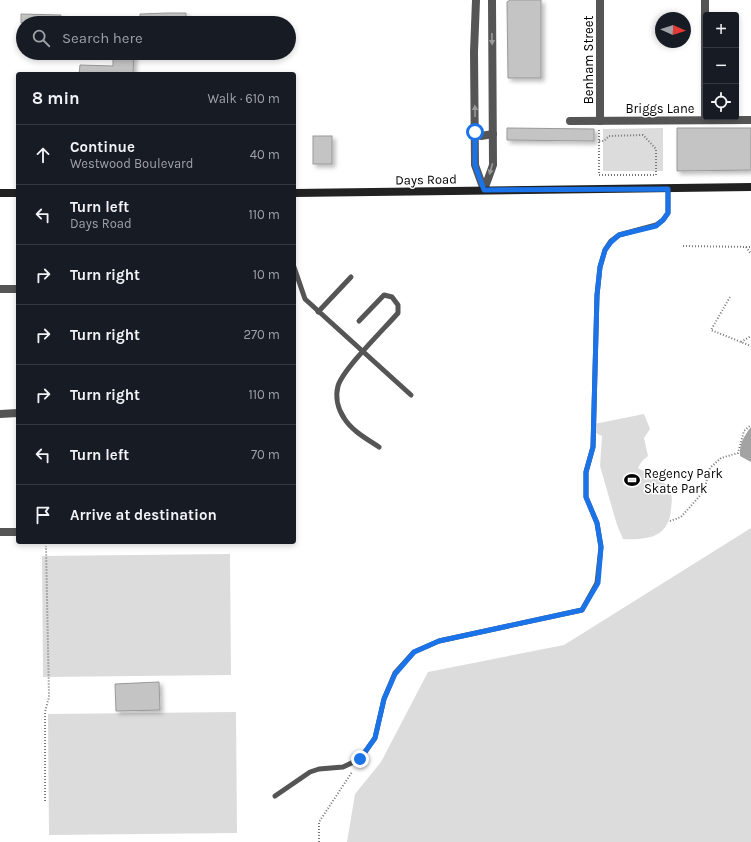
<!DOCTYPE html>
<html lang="en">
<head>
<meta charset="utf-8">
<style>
  :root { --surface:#171b24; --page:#242831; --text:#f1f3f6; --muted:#9ea1a6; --line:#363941 }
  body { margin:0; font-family:Karla,sans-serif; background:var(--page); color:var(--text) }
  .controls { position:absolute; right:12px; top:12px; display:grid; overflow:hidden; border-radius:4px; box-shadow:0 2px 6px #0003 }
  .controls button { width:36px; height:36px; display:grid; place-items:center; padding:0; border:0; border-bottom:1px solid var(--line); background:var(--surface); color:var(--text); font:20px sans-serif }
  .compass { position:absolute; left:655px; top:12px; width:36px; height:36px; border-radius:50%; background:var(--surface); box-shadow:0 2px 6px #0003; rotate:93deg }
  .stop { position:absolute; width:12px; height:12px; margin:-9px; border:3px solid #1a73e8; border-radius:50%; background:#fff }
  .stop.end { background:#1a73e8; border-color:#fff; box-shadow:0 1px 4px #0008 }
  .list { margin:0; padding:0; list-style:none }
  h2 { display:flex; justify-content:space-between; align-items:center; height:52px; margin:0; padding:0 16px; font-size:17px }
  h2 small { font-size:13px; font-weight:400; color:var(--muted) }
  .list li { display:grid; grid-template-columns:26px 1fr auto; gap:12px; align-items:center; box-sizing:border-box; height:60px; padding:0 16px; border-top:1px solid var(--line) }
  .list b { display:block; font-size:15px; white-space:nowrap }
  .list p { margin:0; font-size:13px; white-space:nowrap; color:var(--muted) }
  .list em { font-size:13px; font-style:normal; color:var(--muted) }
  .icon { flex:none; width:22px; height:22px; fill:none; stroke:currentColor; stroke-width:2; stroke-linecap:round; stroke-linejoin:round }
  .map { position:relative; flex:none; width:751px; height:842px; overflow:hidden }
  .search { position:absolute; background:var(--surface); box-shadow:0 2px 6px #0003; left:16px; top:16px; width:280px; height:44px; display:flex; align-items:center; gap:10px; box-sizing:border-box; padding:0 14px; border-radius:22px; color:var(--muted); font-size:15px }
  .panel { position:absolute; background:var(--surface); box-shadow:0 2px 6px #0003; left:16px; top:72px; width:280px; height:472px; border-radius:4px }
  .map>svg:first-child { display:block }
  .green { fill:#dcdcdc }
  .water { fill:#a3a3a3 }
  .building { fill:#c4c4c4; stroke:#999; filter:url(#shadow) }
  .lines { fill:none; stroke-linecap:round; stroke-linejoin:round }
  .path { stroke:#777; stroke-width:2; stroke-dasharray:1 2; stroke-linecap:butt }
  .lane { stroke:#555; stroke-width:5 }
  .street { stroke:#555; stroke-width:8 }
  .secondary { stroke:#222; stroke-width:8 }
  .oneway { fill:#999 }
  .route { stroke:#1a73e8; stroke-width:5 }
  .labels { text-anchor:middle; stroke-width:3; stroke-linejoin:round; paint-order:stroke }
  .street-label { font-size:13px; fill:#000; stroke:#fff }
  .poi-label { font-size:13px; fill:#000; stroke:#fff; text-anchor:start }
</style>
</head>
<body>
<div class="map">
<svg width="751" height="842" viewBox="0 0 751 842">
  <defs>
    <filter id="shadow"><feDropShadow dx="3" dy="3" stdDeviation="2" flood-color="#0004"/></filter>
  </defs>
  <rect width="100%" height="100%" fill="#fff"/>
  <!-- green -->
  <g class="green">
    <polygon points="663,128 663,171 603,171 603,129"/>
    <path d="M644 414 650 429 644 438 648 456 642 461 638 468C647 473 661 478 667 486 673 494 672 500 671 509 669 538 647 540 623 539L617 525 600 466 602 436 594 432V424Z"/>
    <polygon points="751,528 751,842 347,842 355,794 381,762 428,672 564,645"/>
    <polygon points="230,554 231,675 43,677 42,556"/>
    <polygon points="236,712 237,833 49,835 48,714"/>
  </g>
  <!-- water -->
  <path class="water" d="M751 427V462L740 456C739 444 744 436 751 427Z"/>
  <!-- building -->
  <g class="building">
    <polygon points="510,0 541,0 541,78 508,78 507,2"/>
    <polygon points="167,13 186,13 186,23 140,23 140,14"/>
    <polygon points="21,14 61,15 60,23 21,23"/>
    <polygon points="113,53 134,53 133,74 79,74 80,65 113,66"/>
    <polygon points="507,128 594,129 594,141 507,140"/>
    <polygon points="677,128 751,128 751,170 677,171"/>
    <rect x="313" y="136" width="19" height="28"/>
    <polygon points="159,682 160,710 116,711 115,684"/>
  </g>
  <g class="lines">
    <!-- path -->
    <g class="path">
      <polyline points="599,130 599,175 656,175 656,149 643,135 609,136 604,141 599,141"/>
      <polyline points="683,246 751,247"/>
      <polyline points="746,247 751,254"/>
      <polyline points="730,297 711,330 751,346"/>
      <polyline points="741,342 751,336"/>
      <polyline points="670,521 681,517 704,491 710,468 721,458 738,453 744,431 751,425"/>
      <polyline points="45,801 45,712 49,697 46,546"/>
      <polyline points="319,842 319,822 352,772"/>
    </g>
    <!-- lane -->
    <g class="lane">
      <polyline points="294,267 305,299 411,395"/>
      <polyline points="318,312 351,277"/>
      <path d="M359 321 384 295 392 297 398 305V313C385 328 343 369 338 386 335 397 338 409 344 418 352 431 367 439 379 447"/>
      <polyline points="275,796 310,772 319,769 343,767 360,759 375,738 384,699 395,673 414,652 439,641 582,610 597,583 601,547 597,523 586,497 586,472 593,447 597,295 600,267 605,250 611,241 619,235 656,225 663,220 668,213 668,189"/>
    </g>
    <!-- street -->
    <g class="street">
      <polyline points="476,0 474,52 475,165 484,190"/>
      <polyline points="600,0 600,121"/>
      <polyline points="705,120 705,0"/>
      <polyline points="570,121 751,120"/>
      <polyline points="475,132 481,136 493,134"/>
      <polyline points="484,190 493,165 492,0"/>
      <polyline points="0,289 18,289"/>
      <polyline points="0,414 18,413"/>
      <polyline points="0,532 18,532"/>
    </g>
    <!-- secondary -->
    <g class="secondary">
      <polyline points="0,193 18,193"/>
      <polyline points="294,193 751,187"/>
    </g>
  </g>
  <!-- one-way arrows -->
  <defs><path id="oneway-solid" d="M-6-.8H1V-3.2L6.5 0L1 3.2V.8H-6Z"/></defs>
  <g class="oneway">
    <use href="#oneway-solid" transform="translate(492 39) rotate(89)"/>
    <use href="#oneway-solid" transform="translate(475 111) rotate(-91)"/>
    <use href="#oneway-solid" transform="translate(491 169) rotate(106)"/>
  </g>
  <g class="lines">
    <!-- route -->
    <polyline class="route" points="360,759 375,738 384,699 395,674 414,652 439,641 582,610 598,583 601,547 597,523 586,497 586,472 593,447 597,295 600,267 605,250 611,242 619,235 656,226 663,220 668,213 668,189 484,190 475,165 475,132"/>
  </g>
  <!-- icons -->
  <defs>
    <symbol id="stadium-bare" viewBox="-9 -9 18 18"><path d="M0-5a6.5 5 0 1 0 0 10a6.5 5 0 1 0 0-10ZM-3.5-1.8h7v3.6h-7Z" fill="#000" stroke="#fff" stroke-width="2.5" paint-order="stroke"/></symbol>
  </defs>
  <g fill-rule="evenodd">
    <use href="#stadium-bare" x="621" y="469" width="22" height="22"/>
  </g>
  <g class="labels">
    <!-- street labels -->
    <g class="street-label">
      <text transform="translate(588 60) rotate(-90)" y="5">Benham Street</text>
      <text x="660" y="113">Briggs Lane</text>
      <text transform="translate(426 179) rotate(-1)" y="5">Days Road</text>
    </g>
    <!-- poi labels -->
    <g class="poi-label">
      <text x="644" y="478">Regency Park<tspan x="644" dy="15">Skate Park</tspan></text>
    </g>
  </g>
</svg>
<div class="controls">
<button>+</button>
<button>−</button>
<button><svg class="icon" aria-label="locate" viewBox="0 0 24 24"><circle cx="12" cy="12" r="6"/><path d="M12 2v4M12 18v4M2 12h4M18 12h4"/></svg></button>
</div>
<svg class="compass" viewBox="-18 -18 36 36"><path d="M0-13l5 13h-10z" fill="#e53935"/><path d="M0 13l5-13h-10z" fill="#9ea1a6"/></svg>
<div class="stop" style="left:475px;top:132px"></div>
<div class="stop end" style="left:360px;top:759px"></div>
<div class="search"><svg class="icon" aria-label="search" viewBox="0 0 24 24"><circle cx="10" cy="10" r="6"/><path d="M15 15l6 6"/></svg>Search here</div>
<section class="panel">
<h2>8 min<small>Walk · 610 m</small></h2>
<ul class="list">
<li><svg class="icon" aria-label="ahead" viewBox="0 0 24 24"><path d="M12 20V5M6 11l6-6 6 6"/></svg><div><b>Continue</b><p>Westwood Boulevard</p></div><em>40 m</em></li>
<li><svg class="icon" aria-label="left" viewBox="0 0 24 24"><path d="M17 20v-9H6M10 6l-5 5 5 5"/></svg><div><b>Turn left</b><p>Days Road</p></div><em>110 m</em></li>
<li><svg class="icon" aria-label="right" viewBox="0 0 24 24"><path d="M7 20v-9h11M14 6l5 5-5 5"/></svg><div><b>Turn right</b></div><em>10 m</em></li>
<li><svg class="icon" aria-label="right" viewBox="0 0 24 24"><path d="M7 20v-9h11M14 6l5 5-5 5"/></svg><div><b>Turn right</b></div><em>270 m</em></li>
<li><svg class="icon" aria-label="right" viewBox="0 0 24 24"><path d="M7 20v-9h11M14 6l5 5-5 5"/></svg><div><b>Turn right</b></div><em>110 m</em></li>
<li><svg class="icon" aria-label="left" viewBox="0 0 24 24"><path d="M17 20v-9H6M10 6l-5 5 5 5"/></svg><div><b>Turn left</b></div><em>70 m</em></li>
<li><svg class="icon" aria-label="arrive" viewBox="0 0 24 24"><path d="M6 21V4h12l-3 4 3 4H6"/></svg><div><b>Arrive at destination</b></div></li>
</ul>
</section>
</div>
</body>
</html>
